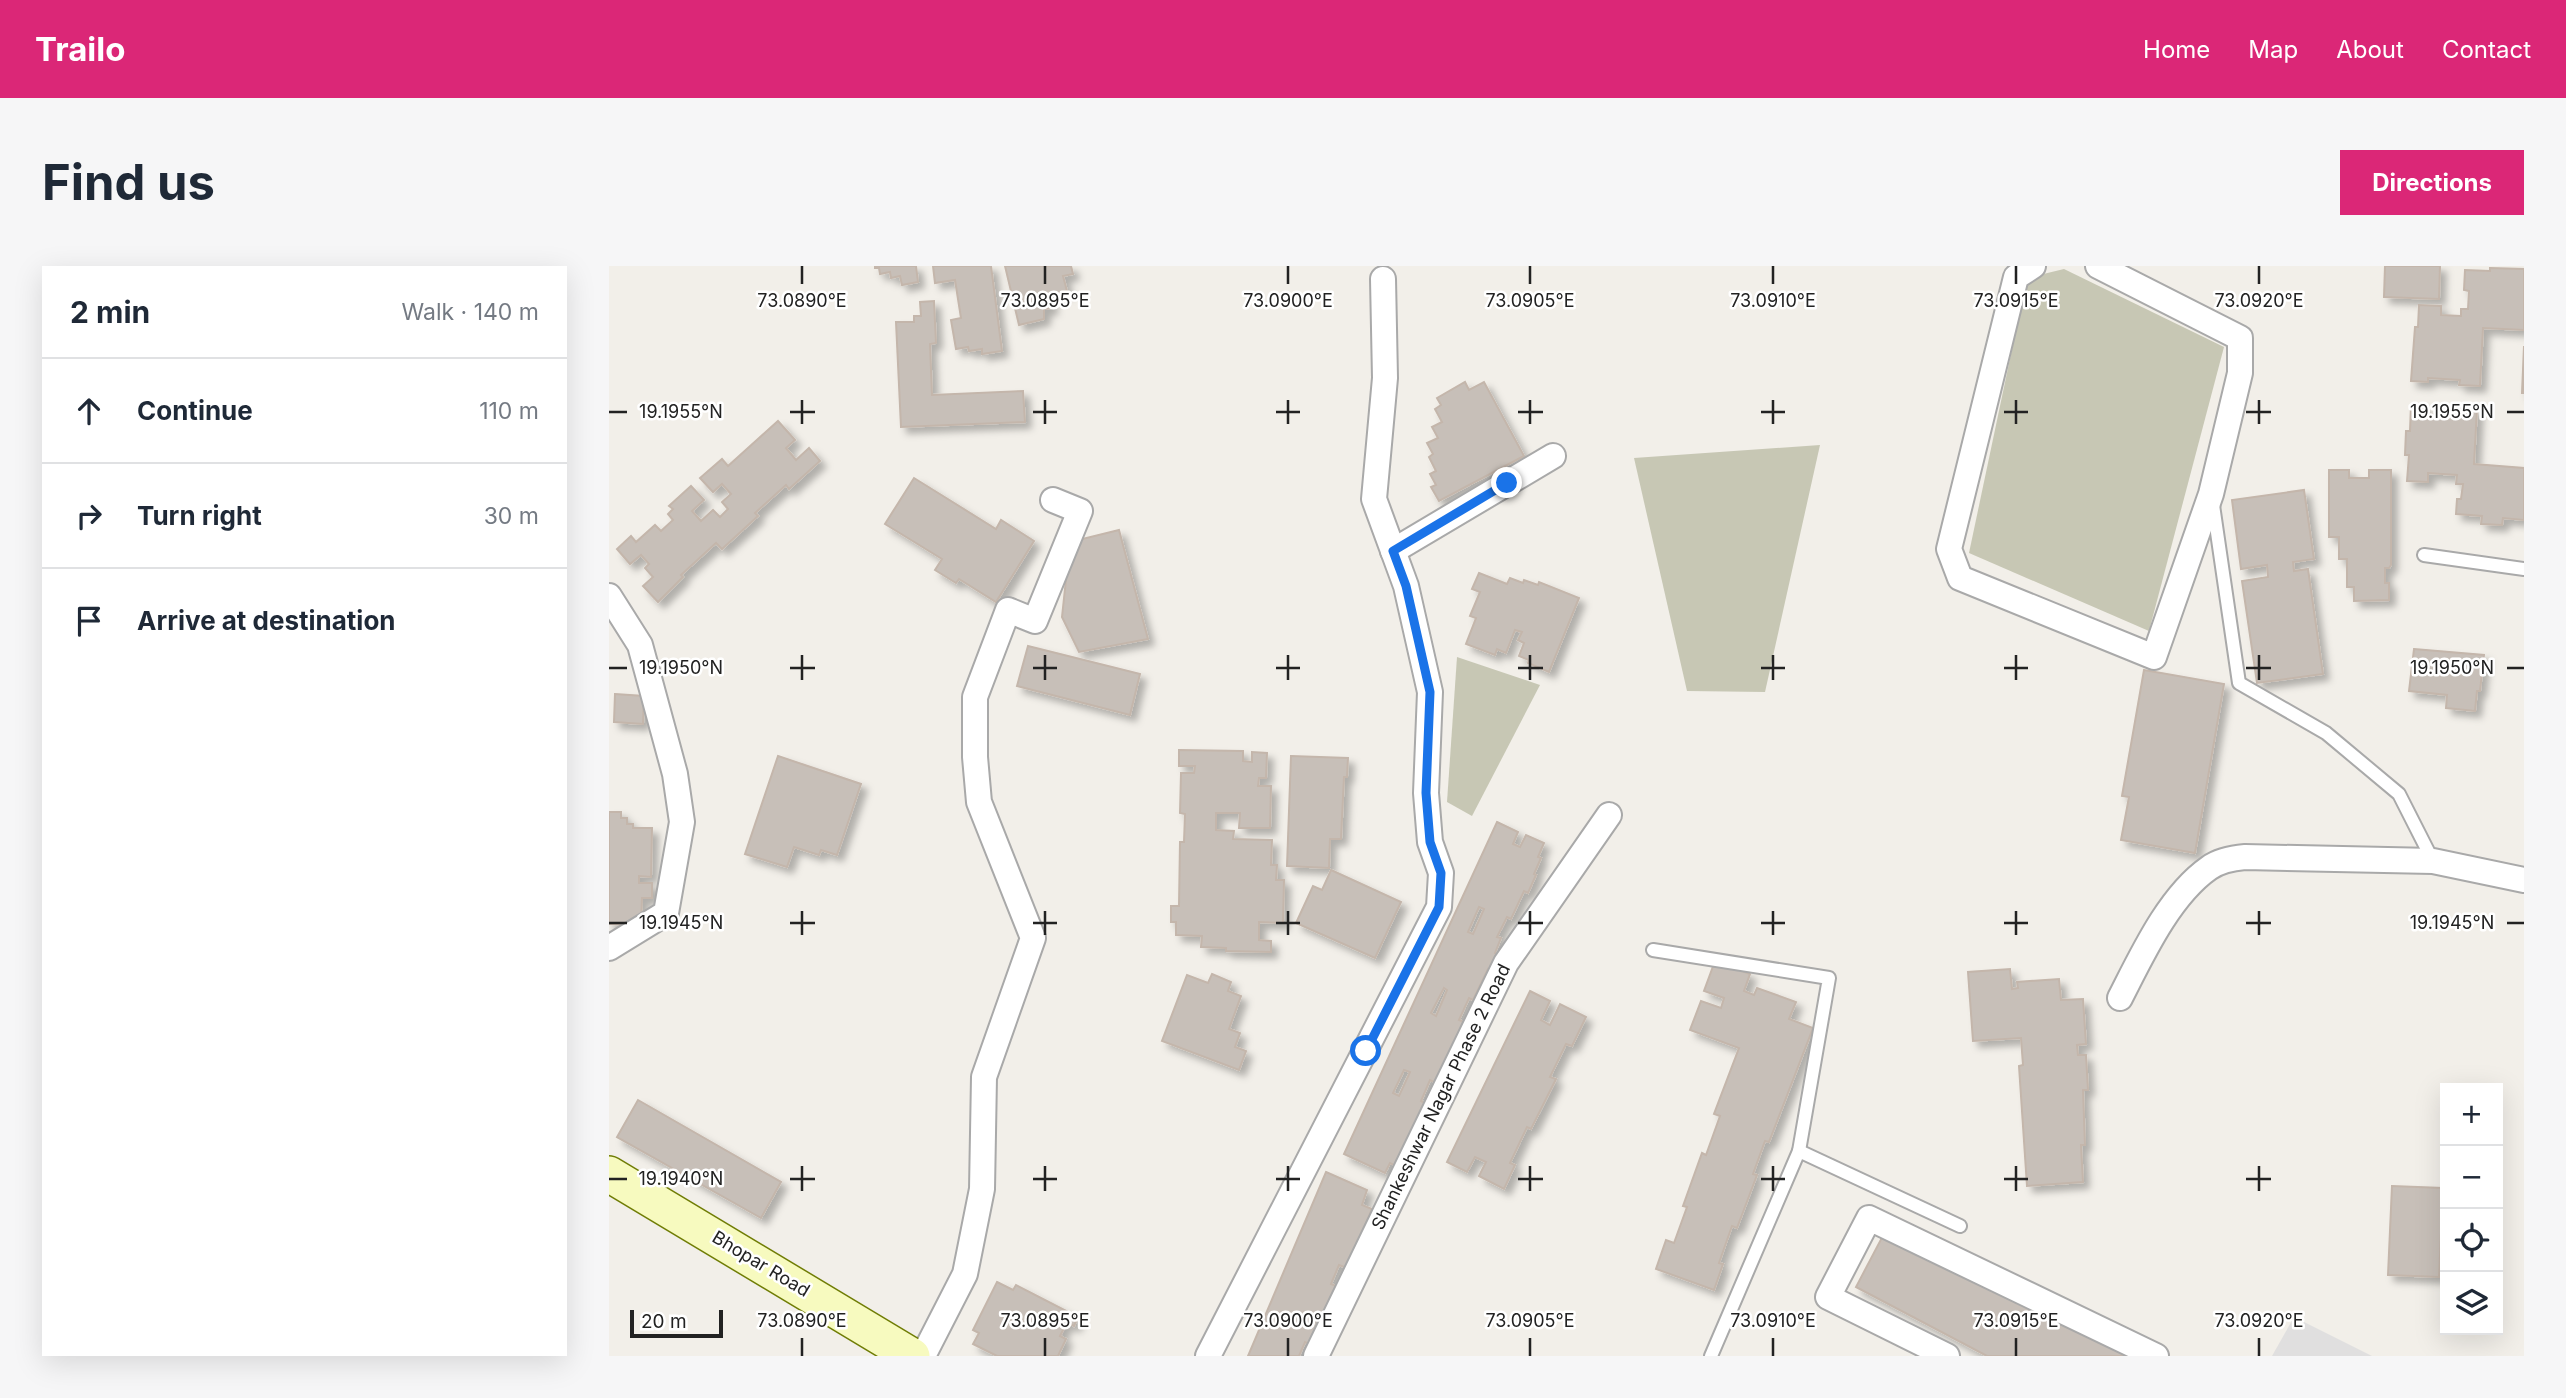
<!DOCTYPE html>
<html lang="en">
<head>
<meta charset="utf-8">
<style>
  :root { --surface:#fff; --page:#f6f6f7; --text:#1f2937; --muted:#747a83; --line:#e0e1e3; --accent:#db2777 }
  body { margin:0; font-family:Inter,sans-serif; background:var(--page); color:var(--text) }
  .controls { position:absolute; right:21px; bottom:21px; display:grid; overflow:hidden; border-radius:0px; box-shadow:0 7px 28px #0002 }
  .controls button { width:63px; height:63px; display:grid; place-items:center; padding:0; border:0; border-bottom:2px solid var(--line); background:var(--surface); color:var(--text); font:35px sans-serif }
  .scale { position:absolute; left:21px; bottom:18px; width:93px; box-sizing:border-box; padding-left:7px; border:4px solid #222; border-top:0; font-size:19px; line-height:24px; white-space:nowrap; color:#222; -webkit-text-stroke:5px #fff; paint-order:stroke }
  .stop { position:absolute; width:21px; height:21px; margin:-16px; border:5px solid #1a73e8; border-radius:50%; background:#fff }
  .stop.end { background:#1a73e8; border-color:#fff; box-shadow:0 2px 7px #0008 }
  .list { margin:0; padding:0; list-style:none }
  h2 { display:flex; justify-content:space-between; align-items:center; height:91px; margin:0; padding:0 28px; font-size:30px }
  h2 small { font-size:23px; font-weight:400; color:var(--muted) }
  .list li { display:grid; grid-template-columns:46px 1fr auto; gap:21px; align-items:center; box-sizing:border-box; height:105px; padding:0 28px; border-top:2px solid var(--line) }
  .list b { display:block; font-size:26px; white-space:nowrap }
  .list em { font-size:23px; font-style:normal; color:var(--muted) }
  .icon { flex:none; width:38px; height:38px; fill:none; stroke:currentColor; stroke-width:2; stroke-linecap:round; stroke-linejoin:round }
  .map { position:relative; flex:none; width:1915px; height:1090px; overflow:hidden; border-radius:0px }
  header { display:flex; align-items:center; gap:42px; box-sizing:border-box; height:98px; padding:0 35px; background:var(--accent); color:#fff }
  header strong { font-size:33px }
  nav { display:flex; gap:38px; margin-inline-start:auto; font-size:24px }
  .intro { display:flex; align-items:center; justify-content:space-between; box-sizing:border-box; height:168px; padding:0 42px }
  h1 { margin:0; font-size:49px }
  .button { padding:18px 32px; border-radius:0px; background:var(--accent); color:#fff; font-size:24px; font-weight:700 }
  main { display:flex; gap:42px; padding:0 42px }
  aside { flex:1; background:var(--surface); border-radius:0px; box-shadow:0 7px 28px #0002 }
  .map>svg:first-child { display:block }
  .residential { fill:#e0dfdf }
  .construction { fill:#c7c7b4 }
  .building { fill:#c7bfb8; stroke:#c4b6ab; stroke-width:2; fill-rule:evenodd; filter:url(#shadow) }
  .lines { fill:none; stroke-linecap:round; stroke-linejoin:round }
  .lane-casing { stroke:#a9a9a9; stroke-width:16 }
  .street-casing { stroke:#a9a9a9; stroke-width:28 }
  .secondary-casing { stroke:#707d05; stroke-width:38 }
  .lane { stroke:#fff; stroke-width:12 }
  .street { stroke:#fff; stroke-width:24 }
  .secondary { stroke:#f7fabf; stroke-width:35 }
  .route { stroke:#1a73e8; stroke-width:9 }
  .ticks { fill:none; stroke:#222; stroke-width:2.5 }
  .labels { text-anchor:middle; stroke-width:5; stroke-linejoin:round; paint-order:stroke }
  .street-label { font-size:18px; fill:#222; stroke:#fff }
  .ticks-label { font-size:18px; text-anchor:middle; fill:#222; stroke:#fff; stroke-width:5; stroke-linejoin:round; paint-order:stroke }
</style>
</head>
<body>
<header>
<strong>Trailo</strong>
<nav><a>Home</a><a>Map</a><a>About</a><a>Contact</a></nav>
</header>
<div class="intro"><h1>Find us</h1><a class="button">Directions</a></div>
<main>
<aside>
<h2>2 min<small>Walk · 140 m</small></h2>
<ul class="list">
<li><svg class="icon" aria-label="ahead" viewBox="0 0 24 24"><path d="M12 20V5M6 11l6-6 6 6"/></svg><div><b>Continue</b></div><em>110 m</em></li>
<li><svg class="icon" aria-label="right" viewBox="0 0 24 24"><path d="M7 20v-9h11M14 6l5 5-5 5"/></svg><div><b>Turn right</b></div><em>30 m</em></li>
<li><svg class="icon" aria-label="arrive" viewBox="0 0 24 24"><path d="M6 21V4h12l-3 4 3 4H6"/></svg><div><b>Arrive at destination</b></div></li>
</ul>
</aside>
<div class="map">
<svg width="1915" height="1090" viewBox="0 0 1915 1090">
  <defs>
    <filter id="shadow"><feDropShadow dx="6" dy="6" stdDeviation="3.5" flood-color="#0004"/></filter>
  </defs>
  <rect width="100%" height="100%" fill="#f2efe9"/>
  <!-- residential -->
  <polygon class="residential" points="1685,1051 1763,1090 1663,1090"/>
  <!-- construction -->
  <g class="construction">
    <polygon points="1455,3 1615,81 1540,365 1360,287 1418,12"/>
    <polygon points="1211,179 1156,426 1078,425 1025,192"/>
    <polygon points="848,391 931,419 863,550 838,536"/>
  </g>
  <!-- building -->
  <g class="building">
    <polygon points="266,0 307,0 309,16 293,19 291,10 282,12 281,6 271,8 270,2 266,2"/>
    <polygon points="324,0 382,0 393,85 373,88 373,83 360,85 359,81 347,83 342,54 352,52 346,14 326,17"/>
    <polygon points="396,0 462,0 464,8 454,10 458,25 440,29 443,42 435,43 435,53 410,59"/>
    <polygon points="1776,0 1831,0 1830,33 1775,31"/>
    <polygon points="1881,2 1915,3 1915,64 1874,62 1871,120 1850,119 1851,114 1819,112 1819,116 1802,115 1806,61 1809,61 1810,39 1832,40 1832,49 1852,50 1852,43 1859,43 1860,25 1855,24 1856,4 1881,5"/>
    <polygon points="325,35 327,77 321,78 323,129 414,125 416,156 292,161 287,56 305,56 305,50 312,50 311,36"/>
    <polygon points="1915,80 1915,127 1913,127"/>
    <polygon points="856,116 860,124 875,116 915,190 830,235 822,221 827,219 821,208 827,205 820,191 824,188 818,177 829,172 823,161 833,156 826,143 832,139 828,132"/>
    <polygon points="1802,139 1816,139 1815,148 1850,150 1850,142 1868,143 1865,198 1915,202 1915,254 1894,252 1893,259 1872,258 1873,250 1847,248 1848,233 1852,233 1854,218 1847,218 1848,209 1819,207 1819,216 1798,215 1800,189 1796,189 1797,165 1801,165"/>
    <polygon points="169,155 186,174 177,182 187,194 200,182 211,195 180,223 177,219 146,247 149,250 113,283 107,277 72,309 74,311 49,336 34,320 44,311 36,302 40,298 32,289 21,298 8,283 22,270 27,276 46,259 52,265 64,254 59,248 64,243 60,240 82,220 95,234 83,245 92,255 104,244 111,251 119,243 113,236 122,228 113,218 104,226 91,212 113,193 119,200"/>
    <polygon points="1720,204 1740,204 1740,212 1760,212 1760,204 1782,204 1782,299 1780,302 1776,302 1776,317 1780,317 1780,334 1745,335 1745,321 1738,321 1738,293 1730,293 1730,271 1720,271"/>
    <polygon points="305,212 387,263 392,254 425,275 387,336 350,313 347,317 326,304 333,293 276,258"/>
    <polygon points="1695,224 1705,293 1684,296 1685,305 1699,303 1714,408 1648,417 1633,315 1659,311 1658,299 1632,303 1623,234"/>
    <polygon points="510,264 539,373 470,386 453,351 461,276"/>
    <polygon points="870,307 898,318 901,312 914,317 915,314 929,319 930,316 970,332 940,406 919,397 920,394 910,390 915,377 909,374 913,366 906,364 897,387 888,383 886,389 857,378 867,352 861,350 871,326 863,323"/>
    <polygon points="419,380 531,408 521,449 408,420"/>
    <polygon points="1805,383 1875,389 1871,425 1868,425 1866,445 1837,442 1838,429 1800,425"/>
    <polygon points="1535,404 1615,418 1586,587 1512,574 1520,531 1513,530"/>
    <polygon points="6,428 35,430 34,458 5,456"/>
    <polygon points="570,484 634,485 634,495 643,496 643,486 658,487 657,512 650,512 649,520 662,520 661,562 630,562 631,547 607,547 607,564 625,565 624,573 663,574 662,599 668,599 667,614 675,614 674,657 650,656 650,674 662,675 662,686 617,685 617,682 592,681 593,670 567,669 567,656 562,656 562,640 570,640 571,576 575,576 576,548 571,547 572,507 585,507 586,500 570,500"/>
    <polygon points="169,490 252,518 228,589 212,584 210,589 185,581 178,601 136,588"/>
    <polygon points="682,490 739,492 738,511 735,511 732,573 721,573 720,602 678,600"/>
    <polygon points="0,546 12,546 12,552 18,552 18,558 24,558 24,562 43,562 42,611 30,610 30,617 43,617 43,632 33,632 32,659 0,658"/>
    <path d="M888 556 909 566 904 578 911 581 917 569 935 577 929 591 932 592 925 608 927 609 919 627 915 625 902 653 898 651 888 671 892 672 886 687 889 689 882 705 879 703 864 734 860 732 850 754 855 756 847 773H849L827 817 821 814 812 835 816 837 787 900 781 897 776 907 735 888ZM870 641 875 643 864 668 859 666ZM835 722 838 724 827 750 822 747ZM795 804 801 806 790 830 784 827Z"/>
    <polygon points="722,604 792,636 766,692 687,657 704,620 713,624"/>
    <polygon points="1106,695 1141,708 1135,725 1145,729 1148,722 1187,736 1180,753 1204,762 1160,876 1156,875 1144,908 1148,909 1128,962 1123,960 1110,997 1114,998 1105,1024 1047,1003 1057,974 1065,977 1078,941 1074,940 1093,887 1097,889 1111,850 1105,848 1130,782 1081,764 1092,735 1112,742 1115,732 1095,725"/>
    <polygon points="1401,703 1403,723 1409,722 1408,716 1450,713 1452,734 1474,733 1477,778 1468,779 1469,789 1477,789 1479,824 1474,824 1476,879 1472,879 1474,916 1418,920 1410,800 1414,799 1412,772 1364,775 1359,706"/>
    <polygon points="603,708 622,716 619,725 632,730 620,763 631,767 626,781 637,785 630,804 553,775 578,709 599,717"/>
    <polygon points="921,725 941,735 932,754 941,759 951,738 977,751 963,780 957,778 941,811 947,813 922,863 918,861 901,897 906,899 895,923 870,910 877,896 866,891 858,906 838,896"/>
    <polygon points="29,834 172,916 152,952 8,871"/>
    <polygon points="717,906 758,924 753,939 763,943 738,1002 730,999 722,1018 727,1020 702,1079 696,1076 690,1090 639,1090"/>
    <polygon points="1783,920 1834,922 1830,1011 1779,1009"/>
    <polygon points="1278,962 1524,1090 1378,1090 1247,1021"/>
    <polygon points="388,1016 404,1024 407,1019 469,1051 465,1060 458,1056 451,1070 457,1073 449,1090 388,1090 364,1078 370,1067 364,1064"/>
  </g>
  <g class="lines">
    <defs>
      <g id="lane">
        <polyline points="1604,239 1630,417 1717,467 1790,528 1824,595"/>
        <polyline points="1815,289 1915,303"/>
        <polyline points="1044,684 1220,712 1190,885"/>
        <polyline points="1102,1090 1190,885 1351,960"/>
      </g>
      <g id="street">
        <polyline points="1424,0 1407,11 1340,283 1351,312 1545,391 1602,228 1631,107 1631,72 1489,0"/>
        <polyline points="784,285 944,190"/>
        <polyline points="0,330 31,379 66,508 73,556 57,647 0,682"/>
        <path d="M1511 732C1533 689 1560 630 1600 602 1611 594 1624 592 1636 591L1824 595 1915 614"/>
        <polyline points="314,1090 356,1008 373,923 375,811 424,672 370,536 366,491 366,431 399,344 426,355 471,245 444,234"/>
        <polyline points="599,1090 830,641 832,607 821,576 817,527 821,426 797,320 765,233 776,112 774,13"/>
        <polyline points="707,1090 897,697 1000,549"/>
        <polyline points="1338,1090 1219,1031 1260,952 1547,1090"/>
      </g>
      <polyline id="secondary" points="0,908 303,1090"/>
    </defs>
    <!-- lane casing -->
    <use href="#lane" class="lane-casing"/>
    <!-- street casing -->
    <use href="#street" class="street-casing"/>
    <!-- secondary casing -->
    <use href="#secondary" class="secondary-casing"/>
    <!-- lane -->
    <use href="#lane" class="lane"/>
    <!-- street -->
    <use href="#street" class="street"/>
    <!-- secondary -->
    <use href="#secondary" class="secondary"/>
  </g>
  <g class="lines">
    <!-- route -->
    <polyline class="route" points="757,785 830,641 832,607 821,576 817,527 821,426 797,320 784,285 898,217"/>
  </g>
  <!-- ticks -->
  <path class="ticks" d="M193 0V18M436 0V18M679 0V18M921 0V18M1164 0V18M1407 0V18M1650 0V18M193 134V158M436 134V158M679 134V158M921 134V158M1164 134V158M1407 134V158M1650 134V158M0 146H18M181 146H206M424 146H448M667 146H691M909 146H934M1152 146H1176M1395 146H1419M1637 146H1662M1898 146H1915M193 389V414M436 389V414M679 389V414M921 389V414M1164 389V414M1407 389V414M1650 389V414M0 402H18M181 402H206M424 402H448M667 402H691M909 402H934M1152 402H1176M1395 402H1419M1637 402H1662M1898 402H1915M193 645V669M436 645V669M679 645V669M921 645V669M1164 645V669M1407 645V669M1650 645V669M0 657H18M181 657H206M424 657H448M667 657H691M909 657H934M1152 657H1176M1395 657H1419M1637 657H1662M1898 657H1915M193 900V925M436 900V925M679 900V925M921 900V925M1164 900V925M1407 900V925M1650 900V925M0 913H18M181 913H206M424 913H448M667 913H691M909 913H934M1152 913H1176M1395 913H1419M1637 913H1662M193 1072V1090M436 1072V1090M679 1072V1090M921 1072V1090M1164 1072V1090M1407 1072V1090M1650 1072V1090"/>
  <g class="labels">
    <!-- street labels -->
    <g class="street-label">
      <text transform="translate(832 831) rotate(-64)" y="6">Shankeshwar Nagar Phase 2 Road</text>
      <text transform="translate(152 998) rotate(31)" y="6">Bhopar Road</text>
    </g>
  </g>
  <g class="ticks-label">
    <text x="193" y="41">73.0890°E</text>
    <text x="436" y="41">73.0895°E</text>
    <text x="679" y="41">73.0900°E</text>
    <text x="921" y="41">73.0905°E</text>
    <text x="1164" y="41">73.0910°E</text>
    <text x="1407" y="41">73.0915°E</text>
    <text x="1650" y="41">73.0920°E</text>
    <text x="72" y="152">19.1955°N</text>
    <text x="1843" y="152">19.1955°N</text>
    <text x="72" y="408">19.1950°N</text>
    <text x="1843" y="408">19.1950°N</text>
    <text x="72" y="663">19.1945°N</text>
    <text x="1843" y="663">19.1945°N</text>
    <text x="72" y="919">19.1940°N</text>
    <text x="193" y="1061">73.0890°E</text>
    <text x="436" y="1061">73.0895°E</text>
    <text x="679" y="1061">73.0900°E</text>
    <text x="921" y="1061">73.0905°E</text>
    <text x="1164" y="1061">73.0910°E</text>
    <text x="1407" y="1061">73.0915°E</text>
    <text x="1650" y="1061">73.0920°E</text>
  </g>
</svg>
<div class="controls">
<button>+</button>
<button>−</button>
<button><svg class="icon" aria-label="locate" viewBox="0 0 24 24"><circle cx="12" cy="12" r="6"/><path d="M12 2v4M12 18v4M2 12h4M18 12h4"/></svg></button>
<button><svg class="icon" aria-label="layers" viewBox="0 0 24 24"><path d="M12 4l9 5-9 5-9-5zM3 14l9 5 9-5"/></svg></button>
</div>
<div class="scale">20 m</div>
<div class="stop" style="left:757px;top:785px"></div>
<div class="stop end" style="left:898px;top:217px"></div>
</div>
</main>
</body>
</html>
